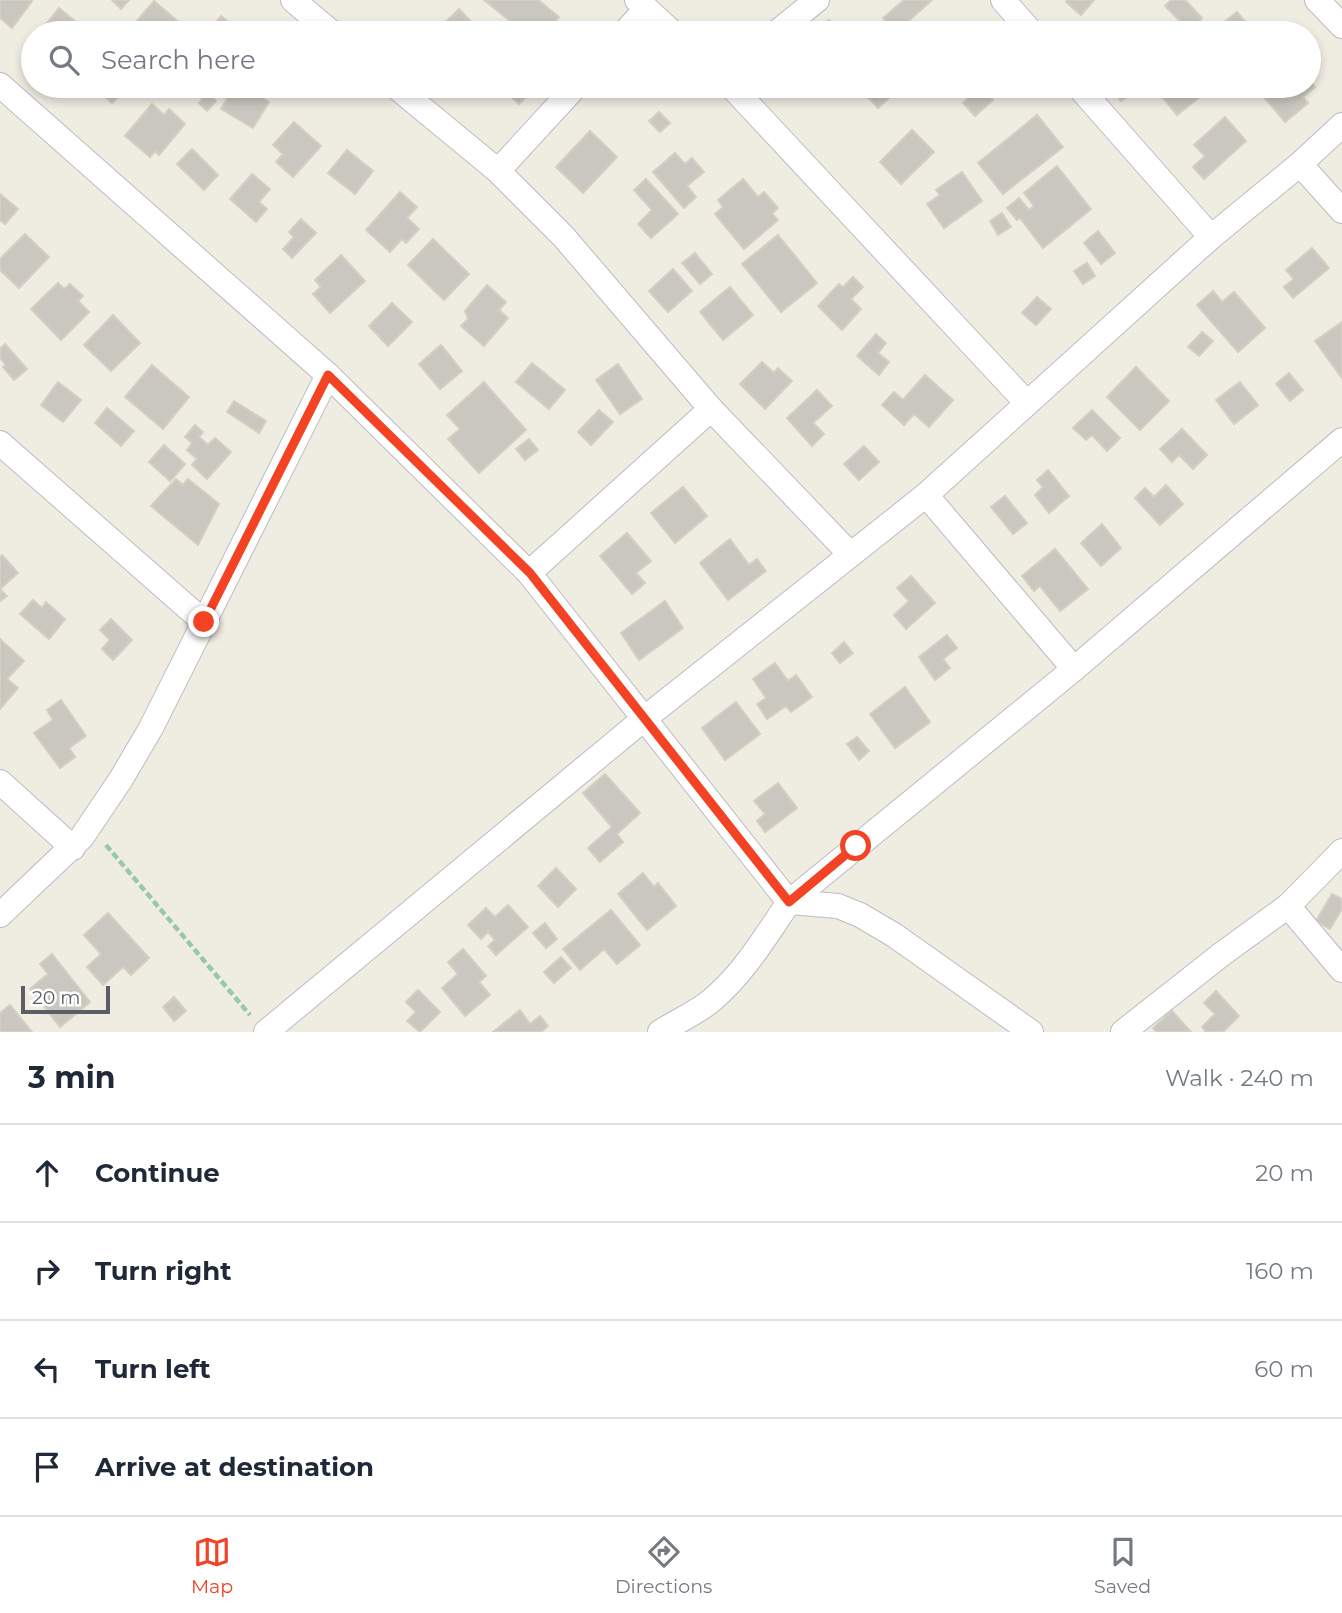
<!DOCTYPE html>
<html lang="en">
<head>
<meta charset="utf-8">
<style>
  :root { --surface:#fff; --page:#f6f6f7; --text:#1f2937; --muted:#747a83; --line:#e0e1e3; --accent:#f34224 }
  body { margin:0; font-family:Montserrat,sans-serif; background:var(--page); color:var(--text) }
  .scale { position:absolute; left:21px; bottom:18px; width:89px; box-sizing:border-box; padding-left:7px; border:4px solid #5b5e64; border-top:0; font-size:19px; line-height:24px; white-space:nowrap; color:#5b5e64; -webkit-text-stroke:5px #fff; paint-order:stroke }
  .stop { position:absolute; width:21px; height:21px; margin:-16px; border:5px solid #f34224; border-radius:50%; background:#fff }
  .stop.end { background:#f34224; border-color:#fff; box-shadow:0 2px 7px #0008 }
  .list { margin:0; padding:0; list-style:none }
  h2 { display:flex; justify-content:space-between; align-items:center; height:91px; margin:0; padding:0 28px; font-size:30px }
  h2 small { font-size:23px; font-weight:400; color:var(--muted) }
  .list li { display:grid; grid-template-columns:46px 1fr auto; gap:21px; align-items:center; box-sizing:border-box; height:98px; padding:0 28px; border-top:2px solid var(--line) }
  .list b { display:block; font-size:26px; white-space:nowrap }
  .list em { font-size:23px; font-style:normal; color:var(--muted) }
  .icon { flex:none; width:38px; height:38px; fill:none; stroke:currentColor; stroke-width:2; stroke-linecap:round; stroke-linejoin:round }
  .map { position:relative; flex:none; width:1342px; height:1032px; overflow:hidden }
  .search { position:absolute; background:var(--surface); box-shadow:0 4px 10px #0003; left:21px; right:21px; top:21px; height:77px; display:flex; align-items:center; gap:18px; box-sizing:border-box; padding:0 24px; border-radius:38px; color:var(--muted); font-size:26px }
  .sheet { height:483px; background:var(--surface) }
  nav { display:flex; justify-content:space-around; align-items:center; box-sizing:border-box; height:98px; border-top:2px solid var(--line); background:var(--surface); font-size:19px; color:var(--muted) }
  nav a { display:grid; justify-items:center; gap:4px }
  nav .on { color:var(--accent) }
  .map>svg:first-child { display:block }
  .building { fill:#cac7c0; stroke:#d4cfc0; stroke-width:2 }
  .lines { fill:none; stroke-linecap:round; stroke-linejoin:round }
  .minor-casing { stroke:#babcc2; stroke-width:26 }
  .path { stroke:#96c9a8; stroke-width:4.5; stroke-dasharray:7 3.5; stroke-linecap:butt }
  .minor { stroke:#fff; stroke-width:24 }
  .route { stroke:#f34224; stroke-width:9 }
</style>
</head>
<body>
<div class="map">
<svg width="1342" height="1032" viewBox="0 0 1342 1032">
  <rect width="100%" height="100%" fill="#efede2"/>
  <!-- building -->
  <g class="building">
    <polygon points="0,0 30,0 32,1 12,28 0,18"/>
    <polygon points="112,0 129,0 121,9"/>
    <polygon points="484,0 538,0 559,17 546,33 525,33"/>
    <polygon points="904,0 932,0 896,32 883,18"/>
    <polygon points="1067,0 1094,0 1081,15 1066,2"/>
    <polygon points="1171,0 1185,0 1202,18 1190,31 1165,6"/>
    <polygon points="154,1 180,23 171,33 149,33 136,22"/>
    <polygon points="59,8 89,33 49,33 43,28"/>
    <polygon points="459,9 482,33 440,33 437,30"/>
    <polygon points="1237,12 1255,33 1211,33"/>
    <polygon points="221,16 235,28 231,33 207,33"/>
    <polygon points="829,20 841,33 814,33"/>
    <polygon points="944,22 954,33 932,33"/>
    <polygon points="1145,22 1154,33 1131,33"/>
    <polygon points="1309,79 1315,87 1303,97 1308,103 1285,122 1257,89 1261,86 1309,86"/>
    <polygon points="93,86 129,86 112,103"/>
    <polygon points="235,86 244,86 269,102 253,128 221,109"/>
    <polygon points="499,86 536,86 519,104"/>
    <polygon points="878,86 890,97 878,108 867,96"/>
    <polygon points="980,86 993,100 975,116 963,103"/>
    <polygon points="1110,86 1141,86 1121,101"/>
    <polygon points="1168,86 1201,86 1206,92 1177,115 1159,93"/>
    <polygon points="207,93 216,101 207,111 199,103"/>
    <polygon points="152,104 164,115 169,109 185,124 159,155 155,151 150,157 125,136"/>
    <polygon points="659,112 670,123 660,132 649,121"/>
    <polygon points="1037,115 1063,147 1003,194 978,163"/>
    <polygon points="1225,117 1246,141 1204,179 1193,167 1205,156 1194,145"/>
    <polygon points="294,122 321,146 293,177 276,162 283,154 273,145"/>
    <polygon points="912,130 934,152 901,184 880,162"/>
    <polygon points="590,131 617,157 583,193 556,167"/>
    <polygon points="192,149 218,175 204,190 177,164"/>
    <polygon points="347,150 373,171 355,194 328,173"/>
    <polygon points="675,153 685,164 692,158 704,172 687,186 696,197 684,208 653,172"/>
    <polygon points="1057,166 1091,209 1043,248 1020,218 1017,220 1007,208 1019,198 1029,210 1034,206 1024,193"/>
    <polygon points="962,172 982,201 944,228 927,204 940,195 936,190"/>
    <polygon points="252,174 270,189 259,202 267,209 256,222 230,199"/>
    <polygon points="646,179 678,214 651,238 638,224 652,210 634,190"/>
    <polygon points="743,179 758,197 764,192 778,208 772,214 778,220 744,249 715,214 723,207 718,200"/>
    <polygon points="400,192 417,207 407,218 419,229 406,243 402,239 390,252 366,230"/>
    <polygon points="0,194 18,209 5,224 0,220"/>
    <polygon points="1002,213 1011,227 998,235 990,221"/>
    <polygon points="301,219 316,233 292,258 283,249 294,237 289,232"/>
    <polygon points="1098,231 1115,253 1101,264 1084,243"/>
    <polygon points="25,234 49,257 19,288 0,270 0,259"/>
    <polygon points="778,235 817,283 781,312 742,264"/>
    <polygon points="433,239 469,274 444,300 408,265"/>
    <polygon points="1312,248 1329,268 1293,298 1284,287 1294,279 1286,270"/>
    <polygon points="695,253 712,274 700,284 682,263"/>
    <polygon points="341,255 365,281 330,313 313,294 321,287 315,280"/>
    <polygon points="1087,263 1095,276 1083,284 1074,271"/>
    <polygon points="673,269 692,291 668,312 649,291"/>
    <polygon points="853,277 863,287 851,299 861,309 842,330 818,306 839,284 843,287"/>
    <polygon points="58,283 64,289 70,284 83,296 78,301 89,312 61,340 31,309"/>
    <polygon points="487,285 506,302 499,310 508,318 484,346 461,326 468,319 465,311"/>
    <polygon points="730,287 753,315 723,340 700,312"/>
    <polygon points="1213,291 1222,302 1234,292 1265,328 1238,352 1197,305"/>
    <polygon points="1037,297 1051,309 1036,325 1022,313"/>
    <polygon points="392,303 412,322 388,346 369,326"/>
    <polygon points="113,315 140,343 111,371 84,345"/>
    <polygon points="1342,322 1342,378 1315,341"/>
    <polygon points="1202,332 1213,341 1199,356 1188,347"/>
    <polygon points="876,334 886,343 878,353 889,362 879,375 857,356"/>
    <polygon points="5,344 27,369 14,380 3,367 6,365 0,358 0,349"/>
    <polygon points="441,345 462,371 440,389 419,364"/>
    <polygon points="762,362 774,373 778,368 792,381 765,409 740,384"/>
    <polygon points="532,363 565,390 549,409 516,382"/>
    <polygon points="618,364 642,399 620,414 596,380"/>
    <polygon points="152,365 189,397 163,429 125,397"/>
    <polygon points="1136,367 1169,401 1140,430 1107,397"/>
    <polygon points="1289,373 1303,390 1290,401 1276,384"/>
    <polygon points="925,375 953,400 929,427 914,414 904,425 882,405 894,392 903,400"/>
    <polygon points="58,382 81,400 63,422 41,405"/>
    <polygon points="484,382 526,430 479,473 448,439 460,429 447,415"/>
    <polygon points="1240,382 1258,405 1234,424 1216,400"/>
    <polygon points="817,390 832,406 813,423 824,434 812,446 787,418"/>
    <polygon points="234,401 266,421 259,433 227,412"/>
    <polygon points="107,408 134,431 121,446 95,423"/>
    <polygon points="599,410 613,422 591,445 578,432"/>
    <polygon points="1092,410 1120,438 1107,451 1092,435 1086,440 1073,428"/>
    <polygon points="195,425 203,432 199,437 208,445 215,438 231,452 207,479 192,465 197,459 187,450 192,443 185,437"/>
    <polygon points="1182,429 1207,455 1193,469 1179,455 1172,462 1160,449"/>
    <polygon points="529,439 538,450 525,460 516,449"/>
    <polygon points="164,445 185,464 170,481 149,462"/>
    <polygon points="864,446 879,462 859,480 844,464"/>
    <polygon points="1048,470 1069,496 1049,513 1035,495 1043,487 1037,480"/>
    <polygon points="176,479 183,485 188,479 219,504 198,545 151,506"/>
    <polygon points="1166,485 1183,504 1160,525 1135,498 1145,488 1154,497"/>
    <polygon points="683,487 707,516 675,543 651,513"/>
    <polygon points="1005,496 1027,523 1013,534 991,507"/>
    <polygon points="1102,524 1121,548 1101,566 1081,543"/>
    <polygon points="627,533 651,561 636,573 645,583 632,594 600,556"/>
    <polygon points="730,539 749,565 757,559 766,571 728,600 700,563"/>
    <polygon points="1055,549 1088,589 1060,611 1040,586 1034,591 1022,576"/>
    <polygon points="2,555 18,573 0,589 7,596 0,601 0,557"/>
    <polygon points="911,576 935,603 906,629 894,615 909,601 897,588"/>
    <polygon points="33,600 42,608 46,602 65,619 49,639 20,614"/>
    <polygon points="665,601 683,628 639,660 621,633"/>
    <polygon points="111,619 132,640 113,660 102,649 110,640 100,630"/>
    <polygon points="947,635 957,648 943,659 950,668 935,680 919,657"/>
    <polygon points="0,639 24,661 7,679 18,688 0,709"/>
    <polygon points="844,642 853,653 840,663 832,653"/>
    <polygon points="775,663 788,681 796,675 812,697 791,712 786,706 767,719 757,704 766,698 753,679"/>
    <polygon points="905,687 930,722 895,748 870,714"/>
    <polygon points="61,700 86,736 69,748 75,757 60,768 34,733 53,720 47,710"/>
    <polygon points="736,702 760,734 725,760 702,728"/>
    <polygon points="857,737 869,751 859,760 847,744"/>
    <polygon points="605,774 640,813 617,834 623,842 600,862 588,848 612,827 583,793"/>
    <polygon points="778,783 797,808 765,832 757,821 765,814 754,801"/>
    <polygon points="556,868 576,889 558,907 538,886"/>
    <polygon points="643,873 654,887 658,883 676,906 647,930 618,894"/>
    <polygon points="1332,894 1342,899 1342,909 1330,929 1316,921"/>
    <polygon points="508,905 528,927 496,955 488,946 495,940 488,932 481,939 468,925 486,908 495,917"/>
    <polygon points="611,910 640,945 617,964 604,949 580,970 563,949"/>
    <polygon points="108,913 149,958 131,975 123,967 103,985 87,967 101,954 84,935"/>
    <polygon points="545,923 557,939 546,948 533,933"/>
    <polygon points="463,949 486,976 479,982 490,995 465,1016 442,988 458,974 448,962"/>
    <polygon points="52,954 90,1002 60,1027 30,989 48,974 40,964"/>
    <polygon points="561,957 571,968 554,983 544,972"/>
    <polygon points="418,990 440,1012 420,1032 407,1021 416,1012 406,1002"/>
    <polygon points="1216,991 1239,1016 1223,1032 1206,1032 1202,1027 1215,1014 1204,1003"/>
    <polygon points="174,997 186,1011 174,1021 163,1007"/>
    <polygon points="10,1005 32,1032 0,1032 0,1013"/>
    <polygon points="520,1010 530,1024 540,1016 548,1026 541,1032 493,1032"/>
    <polygon points="1172,1011 1191,1032 1156,1032 1153,1028"/>
  </g>
  <g class="lines">
    <defs>
      <g id="minor">
        <polyline points="293,0 332,33"/>
        <polyline points="637,0 673,33"/>
        <polyline points="1003,0 1032,33"/>
        <polyline points="1317,0 1342,26"/>
        <polyline points="624,33 646,9"/>
        <polyline points="776,33 817,0"/>
        <path d="M0 85 328 375 529 573 789 902C766 936 744 973 712 1000 697 1013 677 1021 660 1032"/>
        <polyline points="395,86 498,171 563,236 711,409 850,554"/>
        <polyline points="731,86 1026,402"/>
        <polyline points="1078,86 1211,237"/>
        <polyline points="1300,164 1342,211"/>
        <polyline points="498,171 576,86"/>
        <polyline points="0,443 204,622"/>
        <polyline points="926,495 1074,669"/>
        <polyline points="529,573 711,409"/>
        <polyline points="0,782 73,848"/>
        <polyline points="789,902 1074,669 1342,440"/>
        <polyline points="789,902 838,906 860,915 894,935 1031,1032"/>
        <polyline points="1288,906 1342,970"/>
        <polyline points="0,915 82,837 121,779 151,728 328,375"/>
        <polyline points="266,1032 645,718 926,495 1211,237 1300,164 1342,125"/>
        <polyline points="1123,1032 1222,954 1288,906 1342,851"/>
      </g>
    </defs>
    <!-- minor casing -->
    <use href="#minor" class="minor-casing"/>
    <!-- path -->
    <polyline class="path" points="106,845 250,1015"/>
    <!-- minor -->
    <use href="#minor" class="minor"/>
  </g>
  <g class="lines">
    <!-- route -->
    <polyline class="route" points="204,622 328,375 530,573 789,902 856,846"/>
  </g>
</svg>
<div class="scale">20 m</div>
<div class="stop" style="left:856px;top:846px"></div>
<div class="stop end" style="left:204px;top:622px"></div>
<div class="search"><svg class="icon" aria-label="search" viewBox="0 0 24 24"><circle cx="10" cy="10" r="6"/><path d="M15 15l6 6"/></svg>Search here</div>
</div>
<section class="sheet">
<h2>3 min<small>Walk · 240 m</small></h2>
<ul class="list">
<li><svg class="icon" aria-label="ahead" viewBox="0 0 24 24"><path d="M12 20V5M6 11l6-6 6 6"/></svg><div><b>Continue</b></div><em>20 m</em></li>
<li><svg class="icon" aria-label="right" viewBox="0 0 24 24"><path d="M7 20v-9h11M14 6l5 5-5 5"/></svg><div><b>Turn right</b></div><em>160 m</em></li>
<li><svg class="icon" aria-label="left" viewBox="0 0 24 24"><path d="M17 20v-9H6M10 6l-5 5 5 5"/></svg><div><b>Turn left</b></div><em>60 m</em></li>
<li><svg class="icon" aria-label="arrive" viewBox="0 0 24 24"><path d="M6 21V4h12l-3 4 3 4H6"/></svg><div><b>Arrive at destination</b></div></li>
</ul>
</section>
<nav>
<a class="on"><svg class="icon" aria-label="map" viewBox="0 0 24 24"><path d="M3 6l6-2 6 2 6-2v14l-6 2-6-2-6 2zM9 4v14M15 6v14"/></svg>Map</a>
<a><svg class="icon" aria-label="directions" viewBox="0 0 24 24"><path d="M12 3l9 9-9 9-9-9zM9 14v-3h6M13 9l2 2-2 2"/></svg>Directions</a>
<a><svg class="icon" aria-label="saved" viewBox="0 0 24 24"><path d="M7 4h10v16l-5-4-5 4z"/></svg>Saved</a>
</nav>
</body>
</html>
